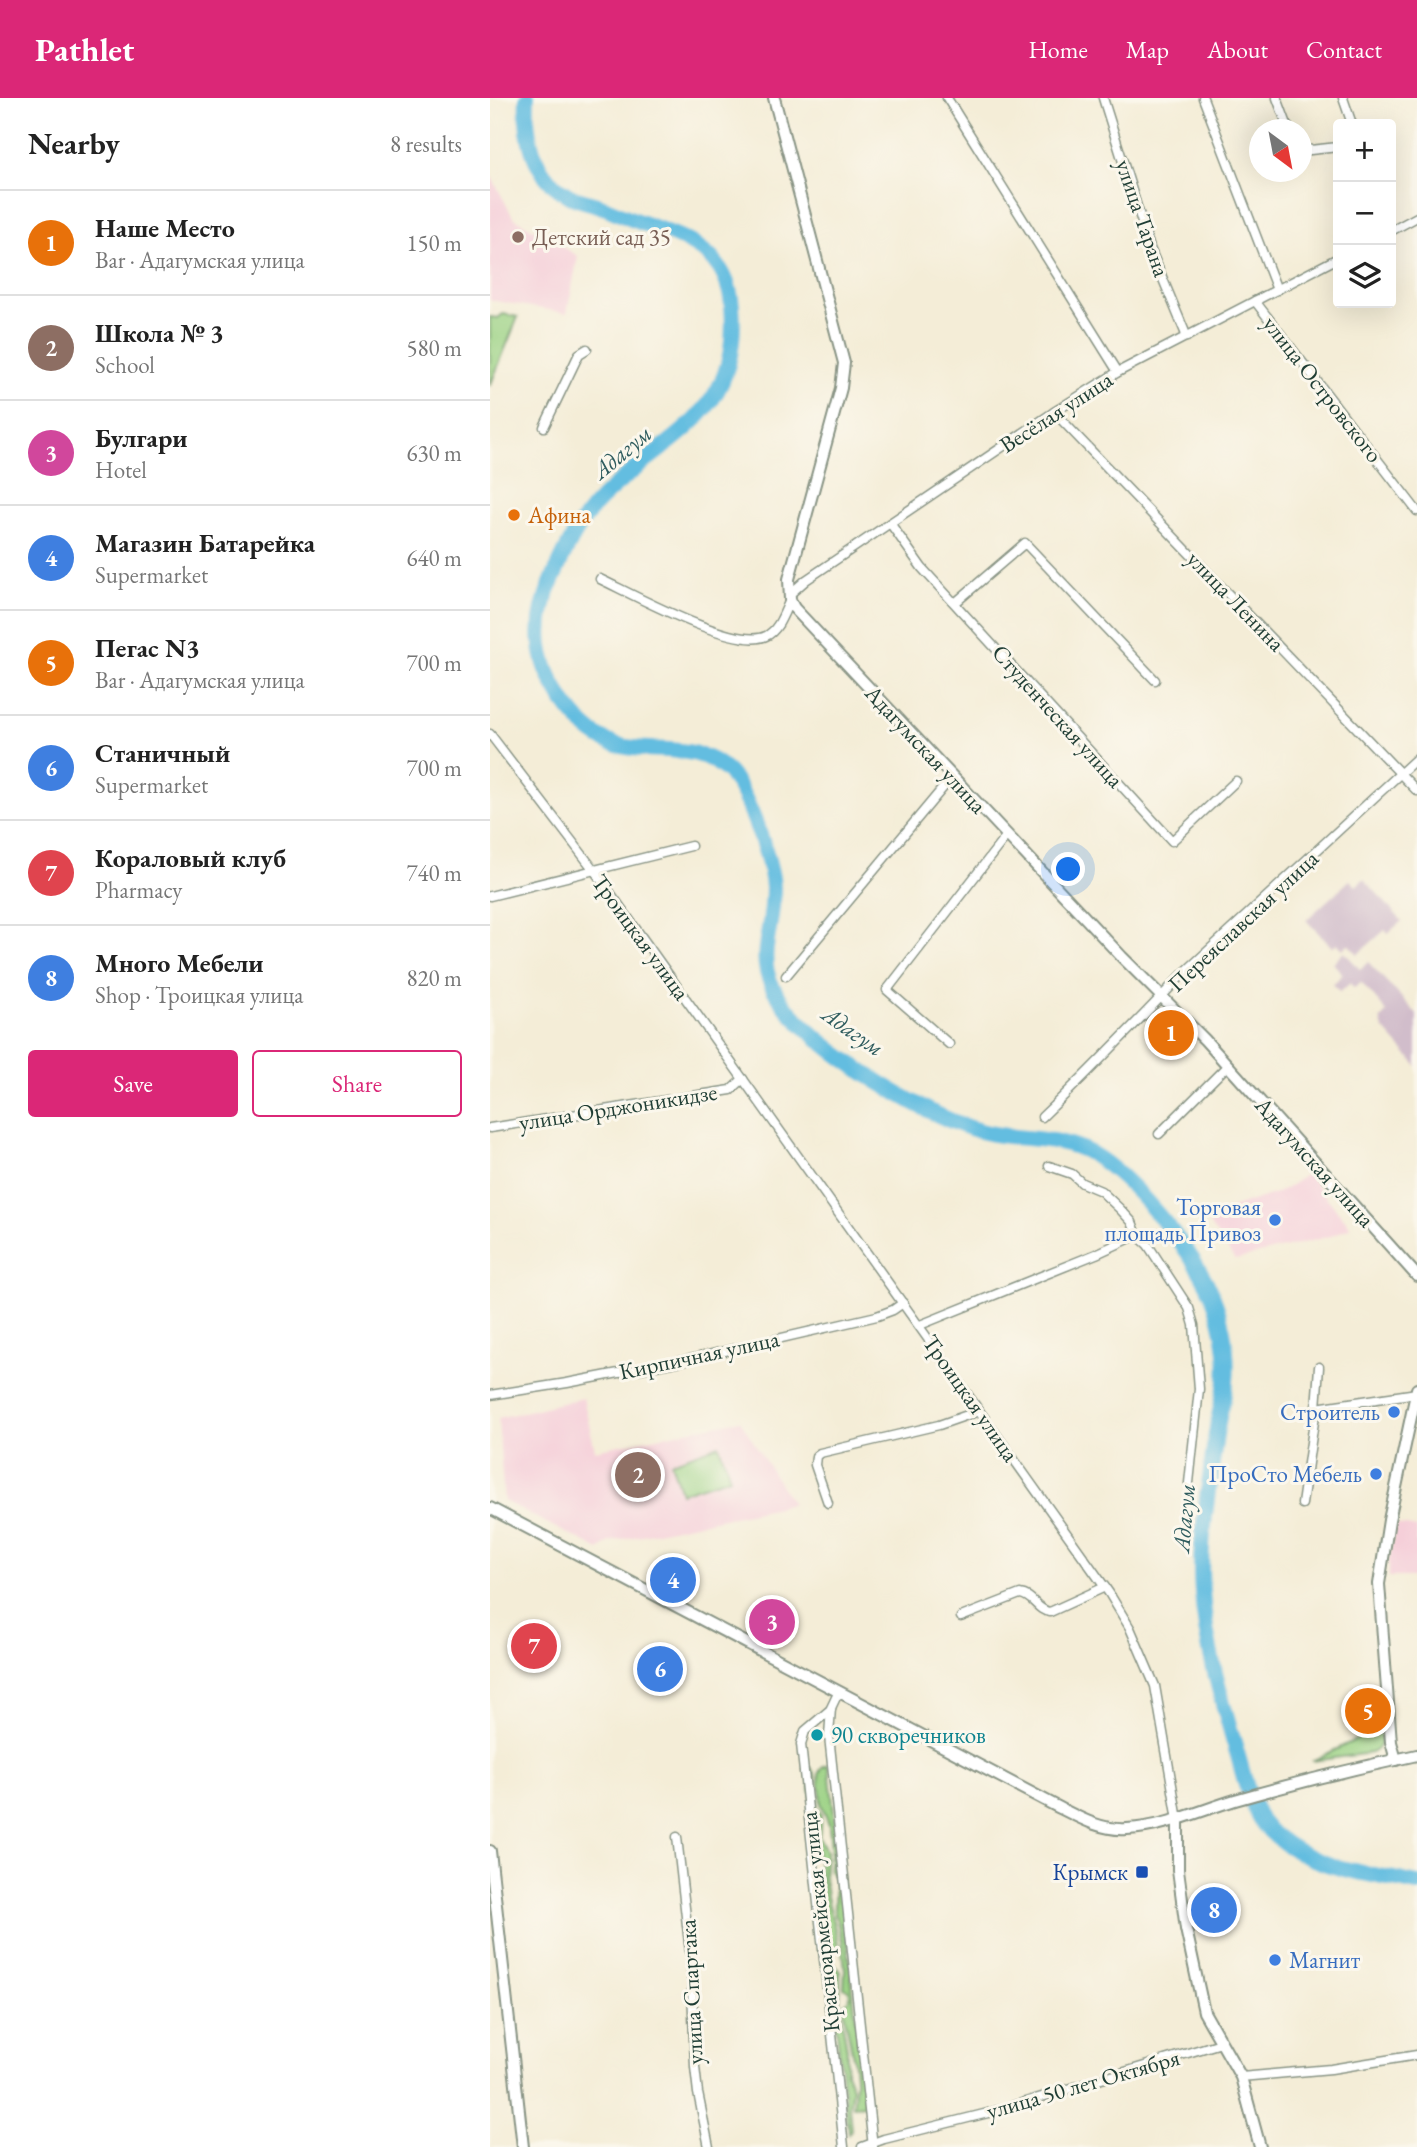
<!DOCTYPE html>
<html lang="en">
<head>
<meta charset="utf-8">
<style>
  :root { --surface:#fff; --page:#f2f2f2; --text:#222; --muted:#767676; --line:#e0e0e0; --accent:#db2777 }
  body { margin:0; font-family:"EB Garamond",serif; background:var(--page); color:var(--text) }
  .controls { position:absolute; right:21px; top:21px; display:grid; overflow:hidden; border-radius:7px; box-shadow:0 7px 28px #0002 }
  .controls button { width:63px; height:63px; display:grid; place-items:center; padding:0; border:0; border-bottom:2px solid var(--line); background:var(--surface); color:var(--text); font:35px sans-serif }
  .compass { position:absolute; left:759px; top:21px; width:63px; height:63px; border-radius:50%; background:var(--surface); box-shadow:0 7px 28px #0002; rotate:148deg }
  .you { position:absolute; left:579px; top:772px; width:24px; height:24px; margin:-18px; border:5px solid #fff; border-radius:50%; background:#1a73e8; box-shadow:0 0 0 10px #1a73e833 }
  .badge { display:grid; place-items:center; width:46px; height:46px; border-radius:50%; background:var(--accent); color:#fff; font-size:23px; font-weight:700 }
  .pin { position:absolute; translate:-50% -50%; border:4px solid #fff; box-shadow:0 2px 7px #0006 }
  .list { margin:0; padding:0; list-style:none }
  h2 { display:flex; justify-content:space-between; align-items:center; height:91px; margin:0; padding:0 28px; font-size:30px }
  h2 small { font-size:23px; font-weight:400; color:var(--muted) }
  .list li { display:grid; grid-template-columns:46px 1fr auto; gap:21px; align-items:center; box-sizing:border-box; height:105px; padding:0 28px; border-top:2px solid var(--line) }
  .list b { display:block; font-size:26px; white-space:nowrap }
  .list p { margin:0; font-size:23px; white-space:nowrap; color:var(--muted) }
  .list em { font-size:23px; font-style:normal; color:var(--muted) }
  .actions { display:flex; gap:14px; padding:21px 28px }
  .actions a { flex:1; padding:16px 0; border:2px solid var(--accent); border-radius:7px; text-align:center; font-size:24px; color:var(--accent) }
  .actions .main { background:var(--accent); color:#fff }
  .icon { flex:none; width:38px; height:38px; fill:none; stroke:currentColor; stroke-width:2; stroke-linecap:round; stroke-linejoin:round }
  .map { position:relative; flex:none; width:927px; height:2049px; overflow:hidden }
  header { display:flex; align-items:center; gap:42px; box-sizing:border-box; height:98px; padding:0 35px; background:var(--accent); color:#fff }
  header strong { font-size:33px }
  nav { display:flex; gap:38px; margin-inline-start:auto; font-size:24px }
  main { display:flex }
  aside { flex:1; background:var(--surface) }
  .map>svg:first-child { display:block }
  .built { fill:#f5cfd9 }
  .industrial { fill:#d1bdcb }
  .green { fill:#9bd284; stroke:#5d885c; stroke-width:2 }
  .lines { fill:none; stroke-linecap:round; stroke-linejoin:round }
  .river { stroke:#63bde0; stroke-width:16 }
  .street-casing { stroke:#8a9586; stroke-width:11 }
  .secondary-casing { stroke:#8a9586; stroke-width:14 }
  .street { stroke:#fff; stroke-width:8 }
  .secondary { stroke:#fff; stroke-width:10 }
  .education-dot { fill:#8d6e63; stroke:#fbf7ec; stroke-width:2.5 }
  .food-dot { fill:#e8710a; stroke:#fbf7ec; stroke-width:2.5 }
  .shop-dot { fill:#3f7fe0; stroke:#fbf7ec; stroke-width:2.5 }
  .culture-dot { fill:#0f9aa8; stroke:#fbf7ec; stroke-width:2.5 }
  .transit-dot { fill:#1a4fb4; stroke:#fbf7ec; stroke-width:2.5 }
  .labels { text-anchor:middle; stroke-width:6; stroke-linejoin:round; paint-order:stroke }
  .street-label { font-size:23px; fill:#1f3d34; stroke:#fbf7ec }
  .education-label { font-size:23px; fill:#785e54; stroke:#fbf7ec; text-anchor:start }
  .food-label { font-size:23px; fill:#c56008; stroke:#fbf7ec; text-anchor:start }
  .shop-label { font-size:23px; fill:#366cbe; stroke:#fbf7ec; text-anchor:end }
  .culture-label { font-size:23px; fill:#0d838f; stroke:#fbf7ec; text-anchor:start }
  .transit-label { font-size:23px; fill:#164399; stroke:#fbf7ec; text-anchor:end }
  .water-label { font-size:24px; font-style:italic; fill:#305d5f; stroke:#fbf7ec }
</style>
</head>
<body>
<header>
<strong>Pathlet</strong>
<nav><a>Home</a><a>Map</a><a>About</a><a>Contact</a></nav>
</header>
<main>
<aside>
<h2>Nearby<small>8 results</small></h2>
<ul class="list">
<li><span class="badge" style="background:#e8710a">1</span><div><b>Наше Место</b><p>Bar · Адагумская улица</p></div><em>150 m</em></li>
<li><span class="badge" style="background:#8d6e63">2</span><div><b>Школа № 3</b><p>School</p></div><em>580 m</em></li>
<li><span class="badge" style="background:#d1479c">3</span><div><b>Булгари</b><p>Hotel</p></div><em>630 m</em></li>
<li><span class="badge" style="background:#3f7fe0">4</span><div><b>Магазин Батарейка</b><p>Supermarket</p></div><em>640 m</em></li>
<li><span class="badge" style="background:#e8710a">5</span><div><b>Пегас N3</b><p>Bar · Адагумская улица</p></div><em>700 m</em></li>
<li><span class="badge" style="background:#3f7fe0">6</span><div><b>Станичный</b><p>Supermarket</p></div><em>700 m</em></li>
<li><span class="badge" style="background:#e0444e">7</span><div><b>Кораловый клуб</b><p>Pharmacy</p></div><em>740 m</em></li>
<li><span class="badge" style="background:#3f7fe0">8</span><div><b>Много Мебели</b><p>Shop · Троицкая улица</p></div><em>820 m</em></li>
</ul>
<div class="actions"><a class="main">Save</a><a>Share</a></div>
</aside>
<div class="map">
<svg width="927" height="2049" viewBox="0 0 927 2049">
  <rect width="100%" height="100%" fill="#fbf7ec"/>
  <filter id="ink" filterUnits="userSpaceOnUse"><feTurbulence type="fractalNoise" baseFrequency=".0143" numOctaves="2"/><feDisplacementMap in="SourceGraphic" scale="14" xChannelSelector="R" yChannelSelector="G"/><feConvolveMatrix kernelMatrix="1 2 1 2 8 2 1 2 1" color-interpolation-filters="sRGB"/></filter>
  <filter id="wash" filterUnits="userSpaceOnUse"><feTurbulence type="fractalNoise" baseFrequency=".00686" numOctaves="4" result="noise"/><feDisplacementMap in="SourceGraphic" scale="28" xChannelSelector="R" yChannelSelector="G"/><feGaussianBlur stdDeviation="1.57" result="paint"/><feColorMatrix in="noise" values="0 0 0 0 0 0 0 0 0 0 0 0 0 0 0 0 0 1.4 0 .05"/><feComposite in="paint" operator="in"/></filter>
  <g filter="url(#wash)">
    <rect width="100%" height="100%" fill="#f4edd7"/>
    <!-- built -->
    <g class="built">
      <polygon points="0,76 23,119 88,158 77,215 0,202"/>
      <polygon points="817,1076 861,1129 841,1138 745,1162 714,1119 792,1093"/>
      <polygon points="93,1300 105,1352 250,1322 302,1406 119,1444 109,1452 14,1403 8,1320"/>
      <polygon points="906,1426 927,1430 927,1479 899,1479 899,1464"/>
    </g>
    <!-- industrial -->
    <g class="industrial">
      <polygon points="874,781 912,823 898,835 895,832 868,856 858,846 853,851 847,845 842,849 816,822 860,782 866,788"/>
      <polygon points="854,854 870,871 878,864 927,916 927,968 893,930 890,922 897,914 871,884 864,890 860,885 850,894 843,886 853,876 843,865"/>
    </g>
    <!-- green -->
    <g class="green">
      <polygon points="13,216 28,219 0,288 0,219 8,220"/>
      <polygon points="229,1347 240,1379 191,1395 181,1364"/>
      <path d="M887 1635 891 1637C891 1646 889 1651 881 1655L822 1663 876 1637Z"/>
      <path d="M338 1666 339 1669 375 2007 363 2008C370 1972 358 1941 353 1906 360 1903 361 1899 359 1892L354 1889 355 1872 352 1842 344 1812 345 1781 339 1770 341 1752 339 1726 331 1706 329 1675 332 1669Z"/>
      <polygon points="318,1668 321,1670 325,1677 327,1709 331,1716 329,1739 336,1753 334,1778 337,1799 347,1840 348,1846 342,1859 343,1864 350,1874 350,1910 357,1951 356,1974 362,1990 359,2009 361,2032 358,2035"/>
    </g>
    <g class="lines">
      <!-- river -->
      <path class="river" d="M37 0C35 38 42 77 78 97 88 103 101 104 113 109 125 113 135 119 147 123 193 140 237 151 242 208 252 321 175 336 110 402 90 422 76 450 65 476 54 500 48 522 51 548 54 570 63 587 75 605 87 622 101 637 121 645 160 659 206 640 239 675 257 695 282 763 283 790 283 849 256 866 304 918 343 960 438 1020 494 1034 530 1043 569 1037 602 1056 640 1078 697 1147 717 1186 731 1214 739 1252 736 1283 735 1295 731 1307 729 1319 724 1344 722 1369 718 1393 714 1425 709 1461 712 1493 715 1546 731 1600 746 1651 753 1674 758 1700 770 1721 775 1729 780 1734 787 1739 828 1773 878 1774 927 1786"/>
    </g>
  </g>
  <g filter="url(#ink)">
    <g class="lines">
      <defs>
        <g id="street">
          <polyline points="457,0 628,274"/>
          <polyline points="613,0 660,150 697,239"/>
          <polyline points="713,0 787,192"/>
          <polyline points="787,0 799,32"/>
          <polyline points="853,0 862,26"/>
          <polyline points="811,53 848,49"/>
          <polyline points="901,133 927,119"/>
          <polyline points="765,203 927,413"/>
          <polyline points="564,314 927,693"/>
          <polyline points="54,329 89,256 97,251"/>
          <polyline points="400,425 432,470 682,743 746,683"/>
          <path d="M110 481C142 496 245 553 276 538 289 532 294 514 300 502"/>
          <polyline points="300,496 316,482 564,314 628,274 848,160"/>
          <polyline points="465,505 535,445 665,582"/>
          <polyline points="0,636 104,772 619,1495 640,1530 665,1588 688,1722"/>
          <polyline points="0,798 201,748"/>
          <polyline points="296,878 462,679"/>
          <polyline points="459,946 397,892 517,737"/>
          <path d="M552 1019C601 972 648 923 694 875L927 660"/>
          <polyline points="0,1030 241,992 253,981"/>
          <polyline points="669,1036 737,968"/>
          <polyline points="559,1068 582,1076 592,1085 611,1093 630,1111 642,1124 647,1137 658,1147 699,1210 704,1227 709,1291 699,1385"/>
          <polyline points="430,1227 606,1156 647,1137"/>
          <polyline points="0,1297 77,1285 196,1262 387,1218 403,1212 413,1205"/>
          <polyline points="826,1310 927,1295"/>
          <polyline points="338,1405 325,1367 326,1358 330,1355 449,1327 489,1313"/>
          <polyline points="812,1406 826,1310 829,1269"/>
          <path d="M471 1519 530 1496C543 1497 547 1513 560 1514L615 1489"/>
          <polyline points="349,1593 341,1610 339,1638 383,2049"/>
          <polyline points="341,1611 315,1633 311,1646 354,2049"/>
          <polyline points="187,1739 201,1863 205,1969 208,1995 219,2049"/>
          <polyline points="751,1979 841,1971 927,1957"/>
          <polyline points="372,2049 394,2041 502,2014 731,1945"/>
        </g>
        <g id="secondary">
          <polyline points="284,0 354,265 351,290 299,481 300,502 304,510 632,859 715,942 927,1178"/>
          <path d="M0 1410 566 1708C588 1719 612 1733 637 1731 675 1729 709 1713 745 1702 805 1685 866 1670 927 1657"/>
          <polyline points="906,1662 901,1644 889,1486 899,1422 927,1291"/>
          <polyline points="688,1722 688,1772 696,1831 714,1914 751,1979 770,2049"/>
          <polyline points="0,1753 33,2049"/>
        </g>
      </defs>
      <!-- street casing -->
      <use href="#street" class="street-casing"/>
      <!-- secondary casing -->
      <use href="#secondary" class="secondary-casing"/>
      <!-- street -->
      <use href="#street" class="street"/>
      <!-- secondary -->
      <use href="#secondary" class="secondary"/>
    </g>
  </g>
  <!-- markers -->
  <circle class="education-dot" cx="28" cy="139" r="7"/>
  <circle class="food-dot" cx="24" cy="417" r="7"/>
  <g class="shop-dot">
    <circle cx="785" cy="1122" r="7"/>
    <circle cx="904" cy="1314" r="7"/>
    <circle cx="886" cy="1376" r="7"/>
    <circle cx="785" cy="1862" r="7"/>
  </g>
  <circle class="culture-dot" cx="327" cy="1637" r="7"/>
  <rect class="transit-dot" x="645" y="1767" width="14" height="14" rx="3.5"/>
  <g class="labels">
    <!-- street labels -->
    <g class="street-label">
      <text transform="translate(653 120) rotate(71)" y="8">улица Тарана</text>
      <text transform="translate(833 291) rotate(52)" y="8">улица Островского</text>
      <text transform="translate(566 314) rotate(-33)" y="8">Весёлая улица</text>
      <text transform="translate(746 503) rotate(46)" y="8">улица Ленина</text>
      <text transform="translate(568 618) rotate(48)" y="8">Студенческая улица</text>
      <text transform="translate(436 651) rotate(47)" y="8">Адагумская улица</text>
      <text transform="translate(753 823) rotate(-43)" y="8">Переяславская улица</text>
      <text transform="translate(151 839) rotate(54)" y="8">Троицкая улица</text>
      <text transform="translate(128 1009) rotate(-9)" y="8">улица Орджоникидзе</text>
      <text transform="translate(825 1064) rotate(48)" y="8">Адагумская улица</text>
      <text transform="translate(209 1257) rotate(-12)" y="8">Кирпичная улица</text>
      <text transform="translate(481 1300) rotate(55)" y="8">Троицкая улица</text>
      <text transform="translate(330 1824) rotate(-96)" y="8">Красноармейская улица</text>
      <text transform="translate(201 1894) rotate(-93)" y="8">улица Спартака</text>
      <text transform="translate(593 1986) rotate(-16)" y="8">улица 50 лет Октября</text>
    </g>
    <!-- education labels -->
    <g class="education-label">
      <text x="42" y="147">Детский сад 35</text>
    </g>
    <!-- food labels -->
    <g class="food-label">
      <text x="38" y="425">Афина</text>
    </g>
    <!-- shop labels -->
    <g class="shop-label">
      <text x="771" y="1117">Торговая<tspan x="771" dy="26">площадь Привоз</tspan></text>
      <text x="890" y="1322">Строитель</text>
      <text x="872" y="1384">ПроСто Мебель</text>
      <text x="799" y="1870" text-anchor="start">Магнит</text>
    </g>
    <!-- culture labels -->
    <g class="culture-label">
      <text x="341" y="1645">90 скворечников</text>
    </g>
    <!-- transit labels -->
    <g class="transit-label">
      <text x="638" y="1782">Крымск</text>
    </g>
    <!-- water labels -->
    <g class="water-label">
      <text transform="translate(132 354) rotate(-40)" y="8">Адагум</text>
      <text transform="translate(363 933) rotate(35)" y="8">Адагум</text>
      <text transform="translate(694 1420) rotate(-85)" y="8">Адагум</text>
    </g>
  </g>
</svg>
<div class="controls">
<button>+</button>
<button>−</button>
<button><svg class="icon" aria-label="layers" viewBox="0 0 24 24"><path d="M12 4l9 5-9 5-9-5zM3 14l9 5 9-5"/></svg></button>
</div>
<svg class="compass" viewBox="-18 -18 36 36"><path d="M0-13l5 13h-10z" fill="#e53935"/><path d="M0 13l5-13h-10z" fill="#767676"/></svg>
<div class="you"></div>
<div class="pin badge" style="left:681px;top:935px;background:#e8710a">1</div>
<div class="pin badge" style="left:148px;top:1377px;background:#8d6e63">2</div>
<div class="pin badge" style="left:282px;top:1524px;background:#d1479c">3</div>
<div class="pin badge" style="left:183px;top:1482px;background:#3f7fe0">4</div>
<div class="pin badge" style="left:878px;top:1613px;background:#e8710a">5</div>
<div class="pin badge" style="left:170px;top:1571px;background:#3f7fe0">6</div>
<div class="pin badge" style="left:44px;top:1548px;background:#e0444e">7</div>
<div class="pin badge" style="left:724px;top:1812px;background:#3f7fe0">8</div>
</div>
</main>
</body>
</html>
